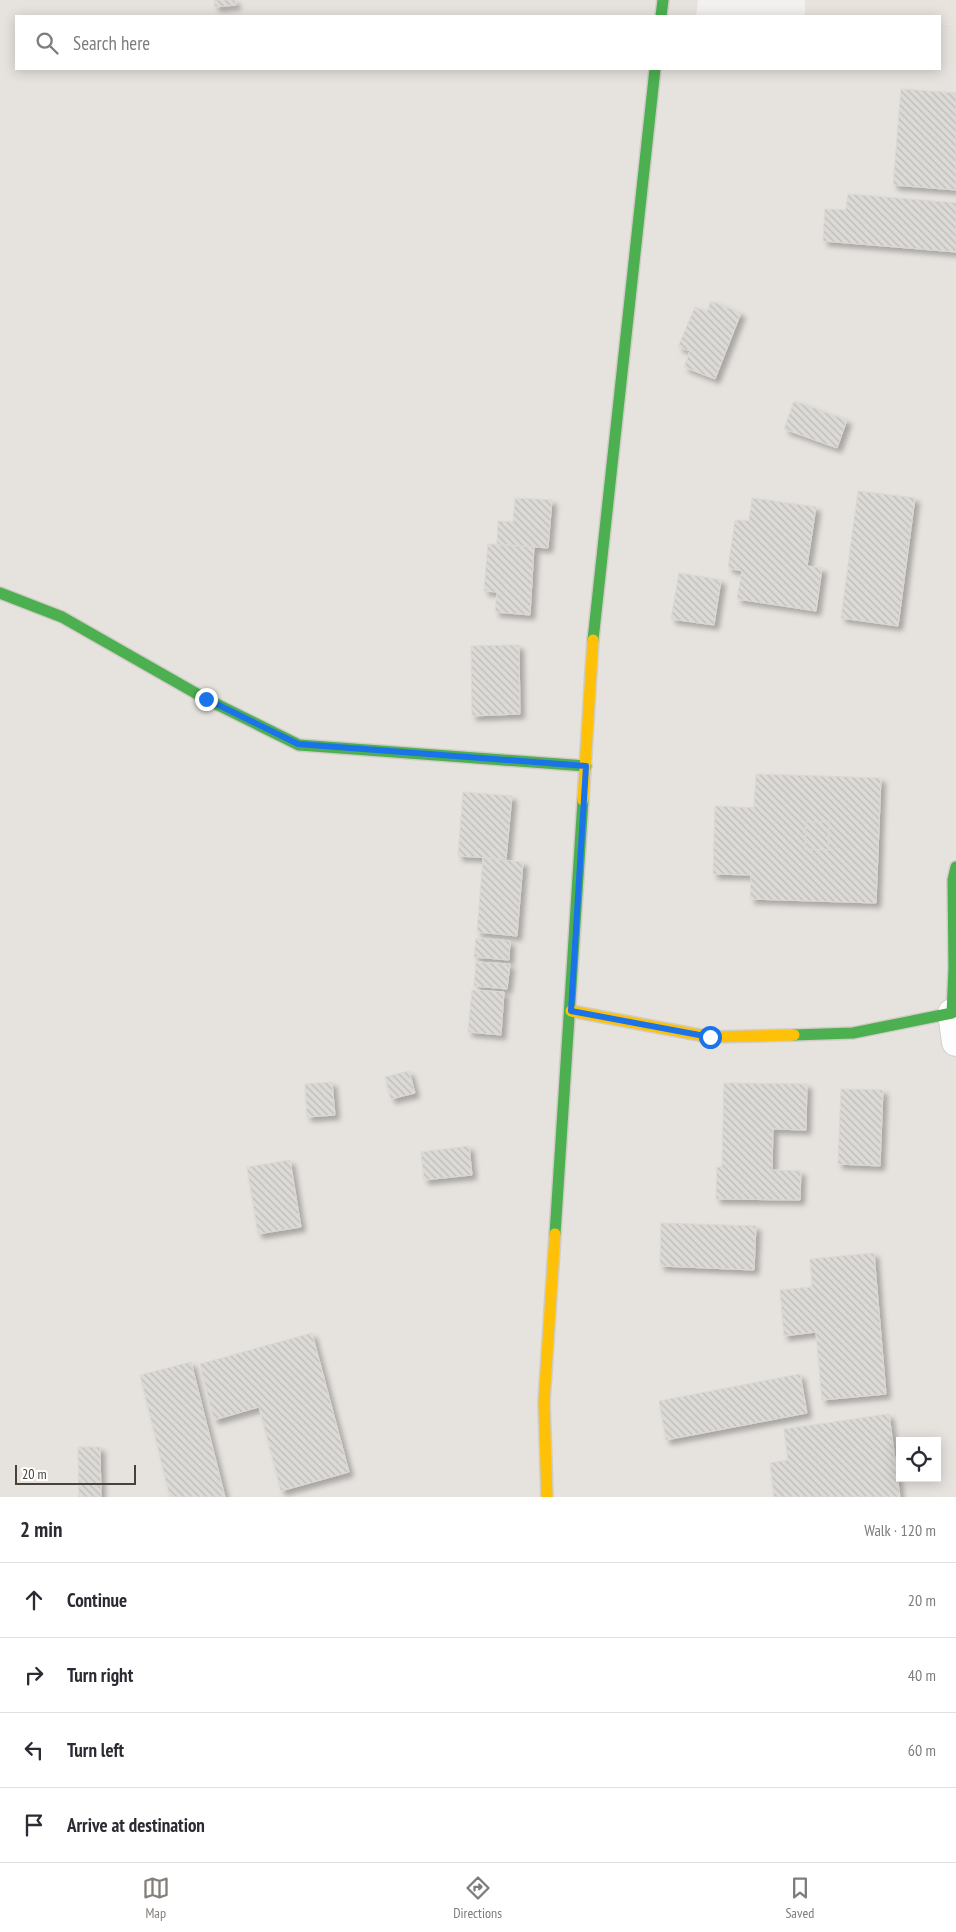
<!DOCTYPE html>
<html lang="en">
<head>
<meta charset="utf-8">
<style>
  :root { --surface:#fff; --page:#f2f2f3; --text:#2b2b33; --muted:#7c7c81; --line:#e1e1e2; --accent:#847f7a }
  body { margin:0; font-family:"PT Sans Narrow",sans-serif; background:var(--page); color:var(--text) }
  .controls { position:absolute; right:15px; bottom:15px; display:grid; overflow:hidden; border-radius:0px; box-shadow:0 2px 12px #0003 }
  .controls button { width:45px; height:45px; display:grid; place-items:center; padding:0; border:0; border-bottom:1px solid var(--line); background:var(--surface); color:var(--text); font:25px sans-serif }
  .scale { position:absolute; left:15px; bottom:12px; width:121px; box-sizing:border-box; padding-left:5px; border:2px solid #48423b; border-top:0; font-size:14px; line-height:18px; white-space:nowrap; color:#48423b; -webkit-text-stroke:4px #fff; paint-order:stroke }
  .stop { position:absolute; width:15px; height:15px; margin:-11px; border:4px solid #1a73e8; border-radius:50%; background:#fff }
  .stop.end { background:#1a73e8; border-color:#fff; box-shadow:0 1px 5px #0008 }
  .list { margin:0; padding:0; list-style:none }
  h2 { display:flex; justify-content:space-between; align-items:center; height:65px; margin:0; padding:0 20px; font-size:21px }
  h2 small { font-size:16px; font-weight:400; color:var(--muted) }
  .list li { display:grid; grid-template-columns:32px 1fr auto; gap:15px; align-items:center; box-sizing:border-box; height:75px; padding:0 20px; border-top:1px solid var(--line) }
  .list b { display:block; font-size:19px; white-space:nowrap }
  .list em { font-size:16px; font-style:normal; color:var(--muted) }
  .icon { flex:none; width:28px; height:28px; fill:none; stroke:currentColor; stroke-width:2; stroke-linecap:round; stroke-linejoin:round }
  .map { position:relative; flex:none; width:956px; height:1497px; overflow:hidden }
  .search { position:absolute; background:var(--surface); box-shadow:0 2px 12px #0003; left:15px; right:15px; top:15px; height:55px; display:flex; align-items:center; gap:12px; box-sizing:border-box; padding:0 18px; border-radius:0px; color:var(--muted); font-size:19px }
  .sheet { height:365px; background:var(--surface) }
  nav { display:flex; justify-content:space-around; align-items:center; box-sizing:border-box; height:70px; border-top:1px solid var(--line); background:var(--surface); font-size:14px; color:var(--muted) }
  nav a { display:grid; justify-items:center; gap:2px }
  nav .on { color:var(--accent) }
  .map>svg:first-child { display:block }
  .residential { fill:#e6e2de; fill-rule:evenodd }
  .education { fill:#e8e3dc }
  .building { fill:url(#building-back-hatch); stroke:#dbd8d5; fill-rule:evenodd; filter:url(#shadow) }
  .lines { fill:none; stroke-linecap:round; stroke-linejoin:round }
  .street-casing { stroke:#d1cfcc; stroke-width:30 }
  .fast-casing { stroke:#d1cdc6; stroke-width:14 }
  .slow-casing { stroke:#d1cdc6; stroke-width:14 }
  .street { stroke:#fdfdfd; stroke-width:28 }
  .fast { stroke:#4caf50; stroke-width:11 }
  .slow { stroke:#ffc107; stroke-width:11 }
  .route { stroke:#1a73e8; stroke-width:6 }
</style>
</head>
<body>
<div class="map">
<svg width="956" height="1497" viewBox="0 0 956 1497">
  <defs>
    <pattern id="building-back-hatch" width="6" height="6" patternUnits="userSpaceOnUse" patternTransform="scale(1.25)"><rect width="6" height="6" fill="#dcdad7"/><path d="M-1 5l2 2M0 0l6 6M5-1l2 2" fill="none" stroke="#bebcb9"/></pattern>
    <filter id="shadow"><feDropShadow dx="4.5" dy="4.5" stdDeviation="2.5" flood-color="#0004"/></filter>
  </defs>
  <rect width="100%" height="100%" fill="#f3f1ef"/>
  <!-- residential -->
  <path class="residential" d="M0 0H698L696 16H16V69H940V24L956 25V1497H0ZM900 1441H937V1478H900Z"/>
  <!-- education -->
  <polygon class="education" points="805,0 956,0 956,25 940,24 940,16 805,16"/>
  <!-- building -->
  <g class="building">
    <polygon points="214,0 235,0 236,5 215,7"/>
    <polygon points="901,89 956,93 956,190 893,185"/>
    <polygon points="848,194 956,203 956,252 823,241 825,209 846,210"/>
    <polygon points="711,301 741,313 715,379 684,367 690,351 678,347 695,307 707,312"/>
    <polygon points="794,401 847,420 837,448 784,429"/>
    <polygon points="858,491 915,498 898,626 841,618"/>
    <polygon points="515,498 552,500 548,548 497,544 498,521 513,522"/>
    <polygon points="752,498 816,507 807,566 822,568 816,611 737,599 742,571 728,568 735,520 749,521"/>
    <polygon points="488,544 534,547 530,615 495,612 497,592 484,591"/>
    <polygon points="679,573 721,580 714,625 671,619"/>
    <polygon points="519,645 520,714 472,716 471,646"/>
    <path d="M756 774 881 778 876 903 750 899 751 875 713 874 715 806 754 808ZM806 822H829L828 850 805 849Z"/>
    <polygon points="463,792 512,796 506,859 458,856"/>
    <polygon points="806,822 829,822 828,850 805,849"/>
    <polygon points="483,858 523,862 517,936 477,932"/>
    <polygon points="476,938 510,941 509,960 474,957"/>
    <polygon points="476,962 510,964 507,989 474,986"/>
    <polygon points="472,990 504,992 501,1035 468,1032"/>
    <polygon points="409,1071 415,1093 391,1099 385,1077"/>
    <polygon points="332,1082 335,1115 307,1117 305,1084"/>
    <polygon points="724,1083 807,1084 806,1130 773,1129 772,1170 801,1171 800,1200 716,1199 717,1167 722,1167"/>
    <polygon points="841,1089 883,1090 880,1166 838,1164"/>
    <polygon points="469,1146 472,1175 424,1180 421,1152"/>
    <polygon points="290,1160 301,1227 258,1234 247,1167"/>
    <polygon points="661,1223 756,1226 754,1270 660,1266"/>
    <polygon points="874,1253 886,1394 822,1400 816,1332 784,1336 780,1290 812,1287 810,1259"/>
    <polygon points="312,1333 349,1472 281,1491 259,1407 214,1420 200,1364"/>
    <polygon points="191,1362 225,1497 170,1497 140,1375"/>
    <polygon points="800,1374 807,1413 666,1440 659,1401"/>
    <polygon points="889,1414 900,1497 774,1497 770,1463 788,1460 784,1429"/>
    <polygon points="78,1447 100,1447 101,1497 79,1497"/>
  </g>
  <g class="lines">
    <defs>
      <polyline id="street" points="952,1013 956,1042"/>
      <g id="fast">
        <polyline points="661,16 663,0"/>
        <polyline points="0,593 62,617 206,699 299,745 586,766"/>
        <polyline points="593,640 655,69"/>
        <polyline points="794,1035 853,1033 952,1013 954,968 953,880 956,867"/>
        <polyline points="555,1234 583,800"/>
      </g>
      <g id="slow">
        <polyline points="583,800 593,640"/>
        <polyline points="571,1011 710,1037 794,1035"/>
        <polyline points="547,1497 544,1402 555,1234"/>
      </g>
    </defs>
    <!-- street casing -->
    <use href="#street" class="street-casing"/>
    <!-- fast casing -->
    <use href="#fast" class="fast-casing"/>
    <!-- slow casing -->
    <use href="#slow" class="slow-casing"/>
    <!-- street -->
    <use href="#street" class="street"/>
    <!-- fast -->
    <use href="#fast" class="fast"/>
    <!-- slow -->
    <use href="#slow" class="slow"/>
  </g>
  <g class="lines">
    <!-- route -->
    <polyline class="route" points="206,699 298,744 586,766 571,1011 710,1037"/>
  </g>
</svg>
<div class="controls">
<button><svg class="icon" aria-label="locate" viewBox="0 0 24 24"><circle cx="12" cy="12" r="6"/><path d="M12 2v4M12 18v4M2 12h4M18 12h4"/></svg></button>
</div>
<div class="scale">20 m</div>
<div class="stop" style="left:710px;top:1037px"></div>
<div class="stop end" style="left:206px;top:699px"></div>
<div class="search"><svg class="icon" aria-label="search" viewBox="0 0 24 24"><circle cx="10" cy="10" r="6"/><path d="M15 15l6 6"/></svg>Search here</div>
</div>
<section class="sheet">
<h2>2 min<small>Walk · 120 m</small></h2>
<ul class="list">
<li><svg class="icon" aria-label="ahead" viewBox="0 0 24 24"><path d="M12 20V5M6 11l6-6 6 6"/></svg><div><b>Continue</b></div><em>20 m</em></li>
<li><svg class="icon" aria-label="right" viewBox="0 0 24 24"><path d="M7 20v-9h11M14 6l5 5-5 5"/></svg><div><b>Turn right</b></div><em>40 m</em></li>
<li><svg class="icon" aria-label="left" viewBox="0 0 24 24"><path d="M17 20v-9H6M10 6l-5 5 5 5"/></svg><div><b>Turn left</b></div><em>60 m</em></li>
<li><svg class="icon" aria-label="arrive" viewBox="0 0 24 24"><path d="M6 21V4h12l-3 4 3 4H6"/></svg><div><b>Arrive at destination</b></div></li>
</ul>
</section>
<nav>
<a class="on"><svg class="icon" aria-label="map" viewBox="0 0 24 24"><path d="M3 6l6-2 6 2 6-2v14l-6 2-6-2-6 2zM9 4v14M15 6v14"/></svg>Map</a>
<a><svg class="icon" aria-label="directions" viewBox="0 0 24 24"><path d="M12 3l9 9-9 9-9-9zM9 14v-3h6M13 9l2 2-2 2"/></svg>Directions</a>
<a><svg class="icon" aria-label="saved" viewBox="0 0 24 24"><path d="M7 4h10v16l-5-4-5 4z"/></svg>Saved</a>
</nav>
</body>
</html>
